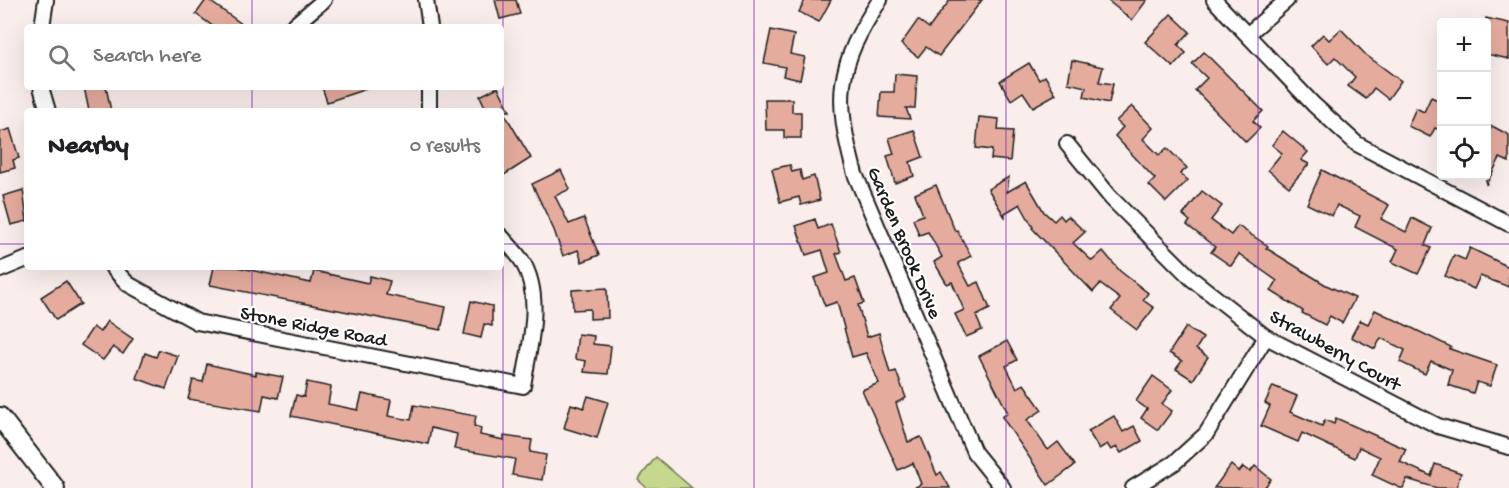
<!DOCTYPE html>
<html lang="en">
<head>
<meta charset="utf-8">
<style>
  :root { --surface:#fff; --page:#f2f2f2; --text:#202124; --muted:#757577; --line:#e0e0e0 }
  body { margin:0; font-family:"Gochi Hand",sans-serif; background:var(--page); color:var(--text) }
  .controls { position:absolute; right:18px; top:18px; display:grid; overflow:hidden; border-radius:6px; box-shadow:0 6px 24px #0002 }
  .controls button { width:54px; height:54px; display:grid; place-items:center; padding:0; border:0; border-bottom:2px solid var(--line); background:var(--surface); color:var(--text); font:30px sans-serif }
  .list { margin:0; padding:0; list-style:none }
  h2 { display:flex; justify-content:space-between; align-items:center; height:78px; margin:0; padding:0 24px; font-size:26px }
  h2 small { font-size:20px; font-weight:400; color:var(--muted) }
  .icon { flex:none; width:33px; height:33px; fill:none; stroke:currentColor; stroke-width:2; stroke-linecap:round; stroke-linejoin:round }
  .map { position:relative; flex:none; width:1509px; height:488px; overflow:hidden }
  .search { position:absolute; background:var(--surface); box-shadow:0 6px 24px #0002; left:24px; top:24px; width:480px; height:66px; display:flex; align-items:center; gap:15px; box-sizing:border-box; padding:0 21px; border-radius:6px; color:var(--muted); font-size:22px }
  .panel { position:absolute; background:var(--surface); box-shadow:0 6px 24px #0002; left:24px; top:108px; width:480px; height:162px; border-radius:6px }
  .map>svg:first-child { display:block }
  .green { fill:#c6d88d; stroke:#717a54; stroke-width:1.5 }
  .building { fill:#e5ac9e; stroke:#1c1c1c; stroke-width:1.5 }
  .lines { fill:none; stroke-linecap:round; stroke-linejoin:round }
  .minor-casing { stroke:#1c1c1c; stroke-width:18 }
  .tertiary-casing { stroke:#1c1c1c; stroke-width:22 }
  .minor { stroke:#fff; stroke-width:14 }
  .tertiary { stroke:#fff; stroke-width:18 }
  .grid { fill:none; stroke:#7b2cbf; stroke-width:1.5; stroke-opacity:0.55 }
  .labels { text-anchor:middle; stroke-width:4.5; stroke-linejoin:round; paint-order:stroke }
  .street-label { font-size:20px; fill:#1c1c1c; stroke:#fff }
</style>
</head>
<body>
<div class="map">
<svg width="1509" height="488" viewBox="0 0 1509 488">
  <rect width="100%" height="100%" fill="#faeeec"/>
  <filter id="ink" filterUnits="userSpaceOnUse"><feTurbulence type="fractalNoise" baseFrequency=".0167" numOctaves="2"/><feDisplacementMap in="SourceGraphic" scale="12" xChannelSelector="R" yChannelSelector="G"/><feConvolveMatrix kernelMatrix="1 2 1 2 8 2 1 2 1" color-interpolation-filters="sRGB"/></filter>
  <g filter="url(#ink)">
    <!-- green -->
    <polygon class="green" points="656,457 692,488 647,488 638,480"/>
    <!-- building -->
    <g class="building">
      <polygon points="206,0 208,0 246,27 214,27 196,14"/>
      <polygon points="495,0 516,0 520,14 500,19"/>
      <polygon points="805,0 831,0 819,22 799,12"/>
      <polygon points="950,0 982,0 939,56 926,47 918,57 901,44 918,20 929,28"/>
      <polygon points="1107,0 1147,0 1132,20"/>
      <polygon points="1171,14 1190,32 1178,45 1186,53 1173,67 1145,42"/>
      <polygon points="1486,18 1509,23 1509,59 1486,54"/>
      <polygon points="1341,29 1366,55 1401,81 1388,99 1374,88 1366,99 1348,86 1355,77 1335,57 1328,64 1311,46 1323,34 1329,40"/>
      <polygon points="771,30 794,35 790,54 805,57 800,80 783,76 785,67 764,63"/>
      <polygon points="1204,52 1263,111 1253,121 1260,128 1246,142 1195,90 1207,78 1192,64"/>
      <polygon points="1072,60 1103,67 1099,82 1113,84 1109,103 1084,97 1086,87 1068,83"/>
      <polygon points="1029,63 1039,80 1045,76 1056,94 1033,107 1023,92 1011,100 1000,81"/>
      <polygon points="895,74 917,76 915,108 906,108 910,119 879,117 881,92 894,92"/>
      <polygon points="84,87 106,87 111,111 89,111"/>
      <polygon points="322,87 365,87 366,89 327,102"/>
      <polygon points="498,87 510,111 503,111 531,158 501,177 501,111 487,111 480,96"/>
      <polygon points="1431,97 1442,102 1442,131 1435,128 1430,137 1408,126 1416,108 1424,112"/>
      <polygon points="765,99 792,99 792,112 801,112 801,138 784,138 784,130 766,130"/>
      <polygon points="1132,106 1153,128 1143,139 1159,155 1167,148 1187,168 1180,174 1188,180 1166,202 1149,185 1155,179 1115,136 1123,127 1116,121"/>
      <polygon points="979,117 999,119 998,130 1013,131 1010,161 991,159 992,150 976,148"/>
      <polygon points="1492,126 1509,135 1509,162 1500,158 1486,185 1486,138"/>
      <polygon points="10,129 19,158 13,160 15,168 0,172 0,132"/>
      <polygon points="914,130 923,157 910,162 914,176 895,183 887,156 894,154 889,138"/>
      <polygon points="1283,131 1308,152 1301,160 1309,164 1289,187 1268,170 1282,153 1272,145"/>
      <polygon points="790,165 792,172 800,170 802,180 814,176 820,200 801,205 799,197 780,202 772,169"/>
      <polygon points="561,170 570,189 555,196 569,224 584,218 599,255 582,262 578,250 563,256 554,230 532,184"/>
      <polygon points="1322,170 1389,205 1381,219 1406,232 1412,218 1432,228 1425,245 1431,248 1418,274 1392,262 1398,249 1355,227 1360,216 1337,205 1332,216 1307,204"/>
      <polygon points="1009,177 1007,192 1026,181 1044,212 1054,221 1060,215 1064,220 1068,216 1085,232 1073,243 1092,261 1103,251 1120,271 1148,293 1143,300 1154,308 1137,330 1111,310 1120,299 1100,284 1093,292 1032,228 1033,227 1020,204 1005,213 1005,217 988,189"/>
      <polygon points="936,185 955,231 957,230 971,256 958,263 970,286 979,282 990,309 976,316 982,330 966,337 955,314 964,310 952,282 947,284 934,262 942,257 928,232 919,235 913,219 923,215 915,194"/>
      <polygon points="23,190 27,221 11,225 3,196"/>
      <polygon points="1202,191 1222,206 1211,220 1231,235 1238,226 1268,246 1266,248 1326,285 1355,298 1342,323 1330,316 1325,325 1302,313 1303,311 1271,291 1277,281 1239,254 1231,266 1211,252 1215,247 1187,225 1190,221 1183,215"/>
      <polygon points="815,219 818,229 831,224 841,252 836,254 846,281 855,278 864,303 858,305 867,337 879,333 890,373 896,371 906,398 896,403 908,442 921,437 937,475 941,472 950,488 914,488 921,484 913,463 898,470 862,390 879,383 870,362 866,353 852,357 837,302 825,306 814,278 829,273 822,250 806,255 796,226"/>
      <polygon points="1470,248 1509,267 1509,287 1480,276 1474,289 1445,276 1454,255 1465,260"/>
      <polygon points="214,267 237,267 311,283 314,271 368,283 370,276 390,281 386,295 446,307 441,330 210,285"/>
      <polygon points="66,281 81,304 56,320 41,297"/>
      <polygon points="607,288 608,318 590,319 590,309 573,310 572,290"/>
      <polygon points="471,301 492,306 492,326 484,324 481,338 464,334"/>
      <polygon points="1375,310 1451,347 1450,349 1497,365 1490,386 1477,382 1473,393 1448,385 1452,370 1431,361 1425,374 1400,362 1405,350 1381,338 1375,349 1351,337 1360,320 1368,324"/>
      <polygon points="107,321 133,339 123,354 113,347 103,360 81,345 93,327 100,332"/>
      <polygon points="1186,327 1203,338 1196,349 1208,357 1193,380 1176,369 1182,361 1169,353"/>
      <polygon points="578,334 594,336 593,344 611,346 608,374 584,372 586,361 575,359"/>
      <polygon points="1007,341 1017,360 1006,366 1017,388 1024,384 1042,410 1027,420 1048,450 1058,442 1075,465 1048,485 1002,417 1008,413 979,356"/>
      <polygon points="159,350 178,356 166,389 136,378 145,353 156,357"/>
      <polygon points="207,364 256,375 256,372 283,377 278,398 264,395 261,411 188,399 193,380 203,382"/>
      <polygon points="1153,376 1172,390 1162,404 1172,411 1158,430 1141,418 1147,409 1136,401"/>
      <polygon points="307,382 331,387 328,404 358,410 362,394 391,400 388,416 411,420 414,405 476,416 474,426 481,428 480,435 504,440 504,436 532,440 530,452 546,455 542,480 512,475 515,459 454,449 457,434 431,428 428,444 291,416 296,395 304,397"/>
      <polygon points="1273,386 1297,396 1290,412 1322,426 1325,420 1334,424 1336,418 1383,439 1406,449 1400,462 1431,476 1435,464 1461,473 1456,488 1437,488 1407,479 1403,488 1400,488 1372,475 1380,457 1359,447 1355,458 1302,433 1298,442 1261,426 1270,406 1265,403"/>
      <polygon points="588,396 608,402 597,438 564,428 571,404 584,408"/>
      <polygon points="1114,416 1123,432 1134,426 1142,441 1121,453 1117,447 1111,450 1107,444 1099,449 1088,431"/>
      <polygon points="1231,465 1239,472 1243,467 1250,472 1255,466 1271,479 1264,488 1214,488"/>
    </g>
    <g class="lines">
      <defs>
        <g id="minor">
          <polyline points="426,0 430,27"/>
          <path d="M880 0C836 66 834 98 855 174L974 452 1003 488"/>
          <polyline points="1214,0 1314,105 1357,144 1509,224"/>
          <polyline points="42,27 46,0"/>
          <polyline points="292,27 324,0"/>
          <polyline points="1248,34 1287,0"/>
          <polyline points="41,87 48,111"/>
          <polyline points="429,87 429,111"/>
          <polyline points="1067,144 1112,199 1192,279 1266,337 1438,426 1509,447"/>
          <path d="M112 267 128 284 197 322 523 386C529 347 544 297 522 261 516 252 508 244 501 236"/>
          <polyline points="0,270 27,259"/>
          <polyline points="1133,488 1174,463 1206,434 1266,337"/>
        </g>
        <polyline id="tertiary" points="0,417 55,488"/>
      </defs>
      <!-- minor casing -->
      <use href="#minor" class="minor-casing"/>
      <!-- tertiary casing -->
      <use href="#tertiary" class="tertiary-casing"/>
      <!-- minor -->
      <use href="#minor" class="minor"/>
      <!-- tertiary -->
      <use href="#tertiary" class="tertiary"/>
    </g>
  </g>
  <!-- grid -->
  <path class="grid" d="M252 0V27M503 0V488M754 0V488M1006 0V488M1258 0V488M252 87V111M0 244H27M501 244H1509M252 267V488"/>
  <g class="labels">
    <!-- street labels -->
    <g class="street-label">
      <text transform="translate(906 242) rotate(67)" y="7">Garden Brook Drive</text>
      <text transform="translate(314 325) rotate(11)" y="7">Stone Ridge Road</text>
      <text transform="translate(1336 349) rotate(29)" y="7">Strawberry Court</text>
    </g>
  </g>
</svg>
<div class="controls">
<button>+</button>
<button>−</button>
<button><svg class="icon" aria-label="locate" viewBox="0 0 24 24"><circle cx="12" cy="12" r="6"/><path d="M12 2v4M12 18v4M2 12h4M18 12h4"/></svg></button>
</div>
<div class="search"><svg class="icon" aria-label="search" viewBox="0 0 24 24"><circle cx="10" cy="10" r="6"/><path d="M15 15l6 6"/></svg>Search here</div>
<section class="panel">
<h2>Nearby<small>0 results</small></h2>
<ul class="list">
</ul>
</section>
</div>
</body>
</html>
